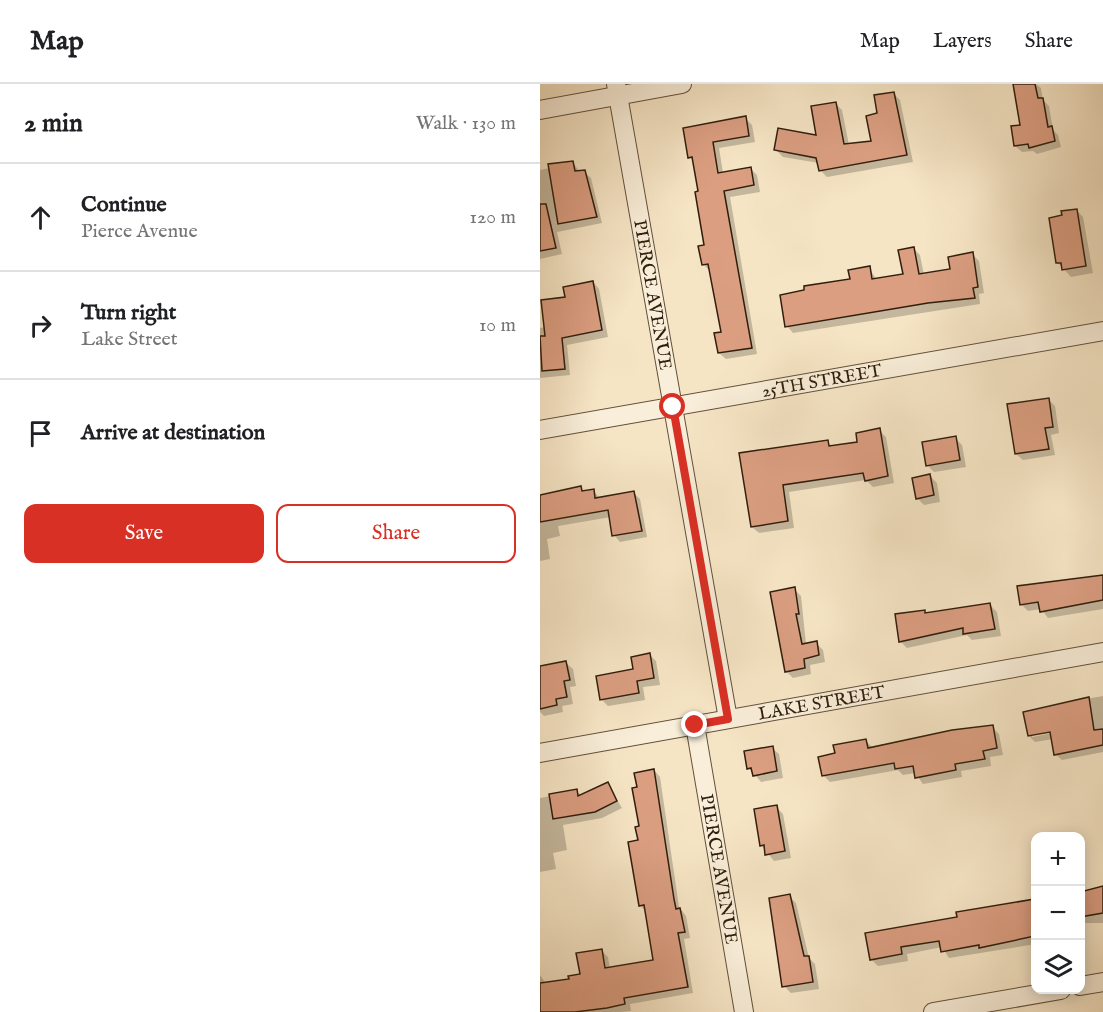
<!DOCTYPE html>
<html lang="en">
<head>
<meta charset="utf-8">
<style>
  :root { --surface:#fff; --page:#f6f6f6; --text:#202124; --muted:#757577; --line:#e0e0e0; --accent:#d93025 }
  body { margin:0; font-family:"IM FELL English",serif; background:var(--page); color:var(--text) }
  .controls { position:absolute; right:18px; bottom:18px; display:grid; overflow:hidden; border-radius:12px; box-shadow:0 3px 15px #0003 }
  .controls button { width:54px; height:54px; display:grid; place-items:center; padding:0; border:0; border-bottom:2px solid var(--line); background:var(--surface); color:var(--text); font:30px sans-serif }
  .stop { position:absolute; width:18px; height:18px; margin:-14px; border:4px solid #d93025; border-radius:50%; background:#fff }
  .stop.end { background:#d93025; border-color:#fff; box-shadow:0 2px 6px #0008 }
  .list { margin:0; padding:0; list-style:none }
  h2 { display:flex; justify-content:space-between; align-items:center; height:78px; margin:0; padding:0 24px; font-size:26px }
  h2 small { font-size:20px; font-weight:400; color:var(--muted) }
  .list li { display:grid; grid-template-columns:39px 1fr auto; gap:18px; align-items:center; box-sizing:border-box; height:108px; padding:0 24px; border-top:2px solid var(--line) }
  .list b { display:block; font-size:22px; white-space:nowrap }
  .list p { margin:0; font-size:20px; white-space:nowrap; color:var(--muted) }
  .list em { font-size:20px; font-style:normal; color:var(--muted) }
  .actions { display:flex; gap:12px; padding:18px 24px }
  .actions a { flex:1; padding:14px 0; border:2px solid var(--accent); border-radius:12px; text-align:center; font-size:21px; color:var(--accent) }
  .actions .main { background:var(--accent); color:#fff }
  .icon { flex:none; width:33px; height:33px; fill:none; stroke:currentColor; stroke-width:2; stroke-linecap:round; stroke-linejoin:round }
  .map { position:relative; flex:none; width:563px; height:928px; overflow:hidden }
  header { display:flex; align-items:center; gap:36px; box-sizing:border-box; height:84px; padding:0 30px; background:var(--surface); border-bottom:2px solid var(--line) }
  header strong { font-size:28px }
  nav { display:flex; gap:33px; margin-inline-start:auto; font-size:21px }
  main { display:flex }
  aside { flex:1; background:var(--surface) }
  .map>svg:first-child { display:block }
  .shadow { fill:#0003; fill-rule:evenodd }
  .building { fill:#db9e81; stroke:#301e0d; stroke-width:1.5 }
  .lines { fill:none; stroke-linecap:round; stroke-linejoin:round }
  .street-casing { stroke:#62503b; stroke-width:20 }
  .street { stroke:#f9eed9; stroke-width:18 }
  .route { stroke:#d93025; stroke-width:8 }
  .labels { text-anchor:middle; stroke-width:6; stroke-linejoin:round; paint-order:stroke }
  .street-label { font-size:18px; fill:#301e0d; stroke:#f9eed9 }
</style>
</head>
<body>
<header>
<strong>Map</strong>
<nav><a>Map</a><a>Layers</a><a>Share</a></nav>
</header>
<main>
<aside>
<h2>2 min<small>Walk · 130 m</small></h2>
<ul class="list">
<li><svg class="icon" aria-label="ahead" viewBox="0 0 24 24"><path d="M12 20V5M6 11l6-6 6 6"/></svg><div><b>Continue</b><p>Pierce Avenue</p></div><em>120 m</em></li>
<li><svg class="icon" aria-label="right" viewBox="0 0 24 24"><path d="M7 20v-9h11M14 6l5 5-5 5"/></svg><div><b>Turn right</b><p>Lake Street</p></div><em>10 m</em></li>
<li><svg class="icon" aria-label="arrive" viewBox="0 0 24 24"><path d="M6 21V4h12l-3 4 3 4H6"/></svg><div><b>Arrive at destination</b></div></li>
</ul>
<div class="actions"><a class="main">Save</a><a>Share</a></div>
</aside>
<div class="map">
<svg width="563" height="928" viewBox="0 0 563 928">
  <rect width="100%" height="100%" fill="#f6e5c5"/>
  <filter id="stains"><feTurbulence type="fractalNoise" baseFrequency=".00333" numOctaves="4"/><feColorMatrix values="0 0 0 0 .2 0 0 0 0 .09 0 0 0 0 .02 0 0 0 .5 -.17"/></filter>
  <radialGradient id="worn" r=".72"><stop offset=".6" stop-color="#630" stop-opacity="0"/><stop offset="1" stop-color="#630" stop-opacity=".3"/></radialGradient>
  <!-- shadow -->
  <g class="shadow">
    <polygon points="480,0 496,0 501,4 503,16 509,22 513,46 518,51 521,63 497,70 493,67 482,68 475,62 482,42"/>
    <polygon points="353,9 360,16 373,78 287,93 280,86 279,79 243,73 236,66 278,53 295,19 302,26 309,61 333,58"/>
    <polygon points="205,34 212,41 215,58 179,64 183,89 210,84 217,91 220,108 190,113 217,270 186,275 179,269 182,249 170,187 163,180 166,162 160,108 155,78 150,73"/>
    <polygon points="33,79 40,88 44,88 51,94 62,139 17,148 22,170 0,175 0,86"/>
    <polygon points="536,126 543,133 553,189 531,193 518,179"/>
    <polygon points="373,164 380,171 384,191 412,186 432,170 439,177 444,209 439,210 440,220 253,249 247,242 329,184 337,196 365,191"/>
    <polygon points="53,198 59,205 68,253 27,261 30,291 0,294 0,244 6,243"/>
    <polygon points="508,315 515,322 519,349 511,351 515,371 483,376 476,370"/>
    <polygon points="339,346 346,353 354,399 333,403 326,396 249,408 254,444 219,449 212,443 201,370 287,358 293,363 319,359"/>
    <polygon points="415,354 422,361 426,383 394,388 387,381"/>
    <polygon points="390,392 397,399 400,418 384,421 377,414"/>
    <polygon points="40,403 45,408 53,406 60,415 94,409 100,415 107,453 80,458 74,451 71,433 18,442 20,452 7,455 10,475 0,477 0,412"/>
    <polygon points="563,491 563,525 508,534 501,525 488,527 482,521 479,504"/>
    <polygon points="254,505 261,512 266,560 276,559 283,566 285,578 270,581 271,590 253,594 246,587"/>
    <polygon points="450,521 457,528 461,552 432,556 427,551 367,564 360,557 384,527 387,531"/>
    <polygon points="109,570 116,577 120,601 103,603 105,616 68,622 61,615"/>
    <polygon points="26,579 33,585 36,602 30,603 33,620 22,622 23,628 4,632 0,628 0,584"/>
    <path d="M563 612V668L522 676 515 670 513 655 495 658 489 652 535 617ZM517 645 518 648 492 653V650Z"/>
    <polygon points="452,643 459,650 463,671 450,673 451,682 421,687 422,693 383,700 375,689 363,691 358,686 290,698 283,691 296,671 326,657 333,664"/>
    <polygon points="232,664 239,670 243,694 221,698 209,684"/>
    <polygon points="114,686 120,693 139,823 146,832 150,854 144,855 153,909 90,920 91,927 80,928 0,928 0,891 6,900 30,896 42,891 61,866 68,873 70,885 115,877 106,828 100,821 99,704"/>
    <polygon points="67,700 82,724 62,734 23,741 27,766 13,769 16,785 0,788 0,714 36,707 42,712"/>
    <polygon points="236,723 243,730 251,774 234,777 221,761"/>
    <polygon points="563,804 563,839 546,839 540,834 540,808"/>
    <polygon points="249,812 256,819 269,874 275,880 279,905 251,909 244,902"/>
    <polygon points="496,816 496,860 409,874 402,863 367,870 368,877 338,882 331,875 419,834 418,829"/>
  </g>
  <!-- building -->
  <g class="building">
    <polygon points="473,0 495,0 498,14 503,14 508,43 512,42 515,57 489,64 488,60 474,62 471,42 480,41"/>
    <polygon points="354,8 367,71 279,87 276,74 234,66 238,44 276,51 271,22 296,18 304,60 331,57 326,32 337,29 334,11"/>
    <polygon points="206,32 209,52 173,58 178,89 211,83 214,101 184,107 212,264 178,269 174,249 181,248 168,180 162,181 158,162 164,161 155,108 158,107 152,73 148,74 143,44"/>
    <polygon points="33,77 35,87 45,86 57,133 18,140 8,80"/>
    <polygon points="0,120 6,120 16,164 0,167"/>
    <polygon points="537,125 546,182 522,186 521,179 516,179 509,134 522,131 521,127"/>
    <polygon points="374,163 379,190 410,185 408,173 433,168 438,203 433,204 435,214 388,219 245,243 240,211 264,206 264,202 310,195 308,186 330,182 332,195 363,190 358,166"/>
    <polygon points="53,197 62,246 22,254 25,285 2,287 0,252 5,252 1,216 25,213 23,203"/>
    <polygon points="509,314 513,343 505,344 509,365 475,370 467,320"/>
    <polygon points="340,344 348,392 325,397 323,389 243,401 248,437 211,443 199,369 288,356 289,362 317,358 316,349"/>
    <polygon points="416,352 420,376 386,382 382,358"/>
    <polygon points="390,390 394,411 376,415 372,394"/>
    <polygon points="41,402 42,407 54,405 55,414 94,407 102,447 72,452 68,426 0,438 0,411"/>
    <polygon points="563,491 563,516 500,528 498,518 480,521 477,502"/>
    <polygon points="255,503 259,530 256,530 262,560 277,557 279,571 264,575 265,584 245,588 230,508"/>
    <polygon points="450,519 455,545 423,550 423,544 359,558 355,530 385,526 385,529"/>
    <polygon points="110,569 114,594 97,597 99,609 60,616 56,592 93,585 91,573"/>
    <polygon points="26,577 30,596 24,597 27,613 16,615 17,621 0,625 0,582"/>
    <polygon points="549,613 554,646 563,645 563,661 514,671 510,648 488,652 483,628"/>
    <polygon points="453,641 457,664 443,667 445,675 415,680 416,686 375,694 373,682 355,685 354,679 282,692 278,673 295,669 293,661 326,655 328,664 412,646"/>
    <polygon points="233,662 237,687 213,692 211,684 207,685 204,667"/>
    <polygon points="114,685 134,815 136,825 140,824 145,848 138,849 148,903 84,914 85,920 67,924 35,928 0,928 0,899 29,895 28,892 40,890 36,869 62,865 65,884 113,876 104,821 99,822 88,758 98,756 95,743 99,742 92,704 97,703 94,689"/>
    <polygon points="68,698 77,717 55,728 13,735 9,710 37,705 38,712"/>
    <polygon points="237,721 245,767 225,771 224,761 220,762 214,725"/>
    <polygon points="563,802 563,829 540,833 540,808"/>
    <polygon points="250,810 264,872 269,872 273,898 242,903 229,814"/>
    <polygon points="495,815 495,852 439,864 439,861 401,868 399,857 361,863 362,870 330,876 325,849 417,833 416,828"/>
  </g>
  <g class="lines">
    <defs>
      <g id="street">
        <path id="s1" d="M76 0 188 635"/>
        <polyline points="0,26 142,0"/>
        <path id="s2" d="M0 346 563 247"/>
        <path id="s3" d="M155 641 204 928"/>
        <path id="s4" d="M0 669 563 568"/>
        <polyline points="540,902 563,898"/>
        <polyline points="393,928 521,906"/>
      </g>
    </defs>
    <!-- street casing -->
    <use href="#street" class="street-casing"/>
    <!-- street -->
    <use href="#street" class="street"/>
  </g>
  <g class="lines">
    <!-- route -->
    <polyline class="route" points="133,323 188,635 155,641"/>
  </g>
  <g class="labels">
    <!-- street labels -->
    <g class="street-label">
      <text dy="6" stroke="none"><textPath href="#s1" startOffset="214">PIERCE AVENUE</textPath></text>
      <text dy="6" stroke="none"><textPath href="#s2" startOffset="286">25TH STREET</textPath></text>
      <text dy="6" stroke="none"><textPath href="#s4" startOffset="286">LAKE STREET</textPath></text>
      <text dy="6" stroke="none"><textPath href="#s3" startOffset="146">PIERCE AVENUE</textPath></text>
    </g>
  </g>
  <rect width="100%" height="100%" filter="url(#stains)"/>
  <rect width="100%" height="100%" fill="url(#worn)"/>
</svg>
<div class="controls">
<button>+</button>
<button>−</button>
<button><svg class="icon" aria-label="layers" viewBox="0 0 24 24"><path d="M12 4l9 5-9 5-9-5zM3 14l9 5 9-5"/></svg></button>
</div>
<div class="stop" style="left:133px;top:323px"></div>
<div class="stop end" style="left:155px;top:641px"></div>
</div>
</main>
</body>
</html>
